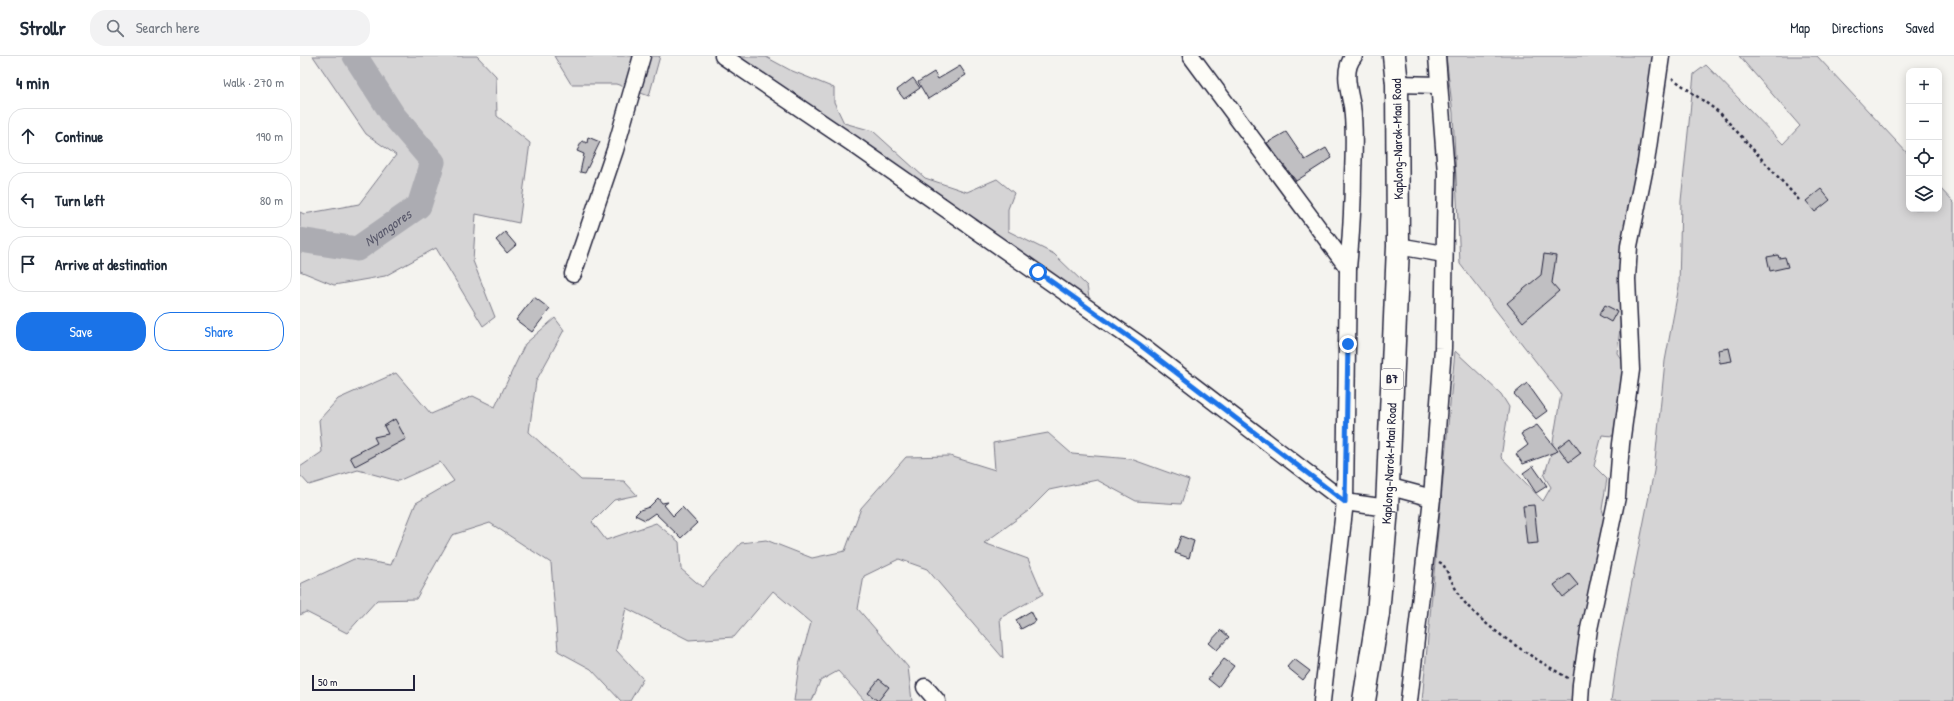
<!DOCTYPE html>
<html lang="en">
<head>
<meta charset="utf-8">
<style>
  :root { --surface:#fff; --page:#f2f2f3; --text:#1f2937; --muted:#747a83; --line:#e0e1e3; --accent:#1a73e8 }
  body { margin:0; font-family:"Patrick Hand",sans-serif; background:var(--page); color:var(--text) }
  .controls { position:absolute; right:12px; top:12px; display:grid; overflow:hidden; border-radius:8px; box-shadow:0 2px 10px #0003 }
  .controls button { width:36px; height:36px; display:grid; place-items:center; padding:0; border:0; border-bottom:1px solid var(--line); background:var(--surface); color:var(--text); font:20px sans-serif }
  .scale { position:absolute; left:12px; bottom:10px; width:103px; box-sizing:border-box; padding-left:4px; border:2px solid #22223b; border-top:0; font-size:11px; line-height:14px; white-space:nowrap; color:#22223b; -webkit-text-stroke:3px #fdfcf7; paint-order:stroke }
  .stop { position:absolute; width:12px; height:12px; margin:-9px; border:3px solid #1a73e8; border-radius:50%; background:#fff }
  .stop.end { background:#1a73e8; border-color:#fff; box-shadow:0 1px 4px #0008 }
  .list { margin:0; padding:0; list-style:none }
  h2 { display:flex; justify-content:space-between; align-items:center; height:52px; margin:0; padding:0 16px; font-size:17px }
  h2 small { font-size:13px; font-weight:400; color:var(--muted) }
  .list li { display:grid; grid-template-columns:26px 1fr auto; gap:12px; align-items:center; box-sizing:border-box; height:56px; margin:0 8px 8px; padding:0 8px; border:1px solid var(--line); border-radius:16px }
  .list b { display:block; font-size:15px; white-space:nowrap }
  .list em { font-size:13px; font-style:normal; color:var(--muted) }
  .actions { display:flex; gap:8px; padding:12px 16px }
  .actions a { flex:1; padding:9px 0; border:1px solid var(--accent); border-radius:16px; text-align:center; font-size:14px; color:var(--accent) }
  .actions .main { background:var(--accent); color:#fff }
  .icon { flex:none; width:22px; height:22px; fill:none; stroke:currentColor; stroke-width:2; stroke-linecap:round; stroke-linejoin:round }
  .map { position:relative; flex:none; width:1654px; height:645px; overflow:hidden }
  header { display:flex; align-items:center; gap:24px; box-sizing:border-box; height:56px; padding:0 20px; background:var(--surface); border-bottom:1px solid var(--line) }
  header strong { font-size:19px }
  nav { display:flex; gap:22px; margin-inline-start:auto; font-size:14px }
  .search { width:280px; height:36px; background:var(--page); display:flex; align-items:center; gap:10px; box-sizing:border-box; padding:0 14px; border-radius:16px; color:var(--muted); font-size:15px }
  main { display:flex }
  aside { flex:1; background:var(--surface) }
  .map>svg:first-child { display:block }
  .green { fill:#d5d4d5; stroke:#7c7b88 }
  .lines { fill:none; stroke-linecap:round; stroke-linejoin:round }
  .river { stroke:#acacb2; stroke-width:25 }
  .building { fill:#c0bfc2; stroke:#22223b }
  .street-casing { stroke:#22223b; stroke-width:19 }
  .highway-casing { stroke:#22223b; stroke-width:25 }
  .path { stroke:#22223b; stroke-width:2.5; stroke-dasharray:3 3; stroke-linecap:butt }
  .street { stroke:#fdfcf7; stroke-width:16 }
  .highway { stroke:#fdfcf7; stroke-width:22 }
  .route { stroke:#1a73e8; stroke-width:5 }
  .labels { text-anchor:middle; stroke-width:3; stroke-linejoin:round; paint-order:stroke }
  .shield { fill:#fdfcf7; stroke:#646373; stroke-width:1 }
  .shield-label { font-size:12px; font-weight:bold; fill:#22223b }
  .street-label { font-size:13px; fill:#22223b; stroke:#fdfcf7 }
  .water-label { font-size:14px; font-style:italic; fill:#59596b; stroke:#fdfcf7 }
</style>
</head>
<body>
<header>
<strong>Strollr</strong>
<div class="search"><svg class="icon" aria-label="search" viewBox="0 0 24 24"><circle cx="10" cy="10" r="6"/><path d="M15 15l6 6"/></svg>Search here</div>
<nav><a>Map</a><a>Directions</a><a>Saved</a></nav>
</header>
<main>
<aside>
<h2>4 min<small>Walk · 270 m</small></h2>
<ul class="list">
<li><svg class="icon" aria-label="ahead" viewBox="0 0 24 24"><path d="M12 20V5M6 11l6-6 6 6"/></svg><div><b>Continue</b></div><em>190 m</em></li>
<li><svg class="icon" aria-label="left" viewBox="0 0 24 24"><path d="M17 20v-9H6M10 6l-5 5 5 5"/></svg><div><b>Turn left</b></div><em>80 m</em></li>
<li><svg class="icon" aria-label="arrive" viewBox="0 0 24 24"><path d="M6 21V4h12l-3 4 3 4H6"/></svg><div><b>Arrive at destination</b></div></li>
</ul>
<div class="actions"><a class="main">Save</a><a>Share</a></div>
</aside>
<div class="map">
<svg width="1654" height="645" viewBox="0 0 1654 645">
  <rect width="100%" height="100%" fill="#f4f3ef"/>
  <filter id="ink" filterUnits="userSpaceOnUse"><feTurbulence type="fractalNoise" baseFrequency=".025" numOctaves="2"/><feDisplacementMap in="SourceGraphic" scale="8" xChannelSelector="R" yChannelSelector="G"/><feConvolveMatrix kernelMatrix="1 2 1 2 8 2 1 2 1" color-interpolation-filters="sRGB"/></filter>
  <g filter="url(#ink)">
    <!-- green -->
    <g class="green">
      <polygon points="13,0 177,0 196,20 197,60 230,87 219,167 176,158 173,205 195,261 183,270 136,192 85,220 34,229 0,215 0,156 4,158 59,148 96,99 66,78"/>
      <polygon points="254,0 360,0 349,40 316,28 271,28"/>
      <polygon points="1146,0 1353,0 1317,297 1325,309 1313,380 1302,379 1294,410 1307,423 1302,453 1305,462 1274,620 1272,645 1122,645 1155,295 1201,338 1209,351 1201,401 1243,445 1251,431 1244,420 1251,398 1261,338 1160,208 1153,57"/>
      <polygon points="1439,0 1517,0 1609,99 1609,153 1639,153 1639,131 1654,147 1654,645 1311,645 1318,596 1354,415 1365,305 1379,230 1381,145 1394,18 1406,9 1483,88 1500,70"/>
      <polygon points="432,1 466,1 490,14 534,32 534,46 544,67 573,75 625,122 667,136 697,123 714,137 708,153 708,175 754,198 787,230 790,247"/>
      <polygon points="255,262 264,274 236,325 229,376 281,424 324,425 337,439 314,444 292,466 306,484 356,467 379,486 381,513 402,531 441,487 466,484 512,502 545,495 561,452 606,401 650,400 695,414 693,387 748,377 772,398 831,403 889,424 881,448 836,445 797,424 749,434 728,455 684,487 728,503 743,538 700,562 703,602 627,513 599,503 564,520 558,553 608,611 612,645 565,645 538,615 520,625 512,645 494,645 499,609 511,567 473,535 434,581 389,584 326,552 316,594 343,623 330,645 321,645 291,613 258,595 251,507 190,467 152,479 116,543 77,544 47,577 6,556 0,559 0,528 54,503 91,509 116,447 154,425 140,406 98,425 58,414 9,429 0,419 0,411 22,396 19,364 38,343 96,317 131,358 173,340 195,351 225,288"/>
    </g>
    <g class="lines">
      <!-- river -->
      <path class="river" id="s1" d="M0 184 57 193 119 150 133 106 93 59 55 0"/>
    </g>
    <!-- building -->
    <g class="building">
      <polygon points="660,10 666,19 628,43 618,26 634,16 638,23"/>
      <polygon points="613,22 620,32 604,43 597,34"/>
      <polygon points="986,76 1005,104 1026,92 1032,102 996,125 967,87"/>
      <polygon points="288,81 300,86 285,117 280,116 284,98 277,95 282,85 287,87"/>
      <polygon points="1521,133 1530,144 1515,156 1506,145"/>
      <polygon points="205,176 216,189 207,197 196,184"/>
      <polygon points="1244,198 1256,200 1252,227 1259,235 1223,266 1207,247 1241,219"/>
      <polygon points="1478,199 1479,202 1485,201 1488,211 1470,215 1467,201"/>
      <polygon points="234,241 250,253 232,276 216,264"/>
      <polygon points="1305,249 1317,255 1311,266 1299,259"/>
      <polygon points="1429,292 1432,305 1420,307 1418,294"/>
      <polygon points="1227,327 1247,355 1236,363 1214,338"/>
      <polygon points="95,363 106,383 55,410 50,401 77,387 74,381 88,378 84,370"/>
      <polygon points="1237,369 1258,395 1223,408 1216,398 1228,389 1221,378"/>
      <polygon points="1270,382 1281,397 1269,406 1258,391"/>
      <polygon points="1233,410 1247,430 1236,437 1223,417"/>
      <polygon points="358,442 362,447 368,446 364,449 373,460 382,451 397,467 381,482 355,457 345,464 335,459 340,454 349,451"/>
      <polygon points="1234,449 1238,487 1227,488 1223,450"/>
      <polygon points="881,480 894,485 889,502 875,497"/>
      <polygon points="1269,518 1278,529 1263,541 1254,529"/>
      <polygon points="731,555 736,565 721,573 716,564"/>
      <polygon points="921,574 929,581 917,594 909,587"/>
      <polygon points="924,603 934,610 918,631 908,623"/>
      <polygon points="994,603 1010,615 1003,624 987,611"/>
      <polygon points="579,623 589,631 578,645 568,637"/>
    </g>
    <g class="lines">
      <defs>
        <g id="street">
          <polyline points="423,0 553,88 839,288 1045,446 1087,452"/>
          <polyline points="891,0 1048,212"/>
          <polyline points="1097,28 1139,29"/>
          <polyline points="1098,190 1144,198"/>
          <polyline points="273,218 315,94 342,0"/>
          <polyline points="1087,430 1132,442"/>
          <polyline points="625,631 637,645"/>
          <path d="M1022 645 1045 446 1048 212C1051 181 1053 149 1053 117 1054 95 1055 72 1052 50 1049 35 1042 13 1054 0"/>
          <polyline points="1109,645 1132,442 1143,292 1146,117 1137,0"/>
          <polyline points="1280,645 1281,628 1289,573 1317,441 1321,388 1331,314 1327,223 1329,190 1346,106 1361,0"/>
        </g>
        <g id="highway">
          <path id="s2" d="M1064 645 1078 558 1087 452 1098 190 1097 28 1094 0"/>
        </g>
      </defs>
      <!-- street casing -->
      <use href="#street" class="street-casing"/>
      <!-- highway casing -->
      <use href="#highway" class="highway-casing"/>
      <!-- path -->
      <g class="path">
        <polyline points="1372,22 1420,57 1499,144"/>
        <path d="M1139 506 1143 508C1150 520 1156 537 1166 548 1188 574 1238 605 1268 622"/>
      </g>
      <!-- street -->
      <use href="#street" class="street"/>
      <!-- highway -->
      <use href="#highway" class="highway"/>
    </g>
  </g>
  <g class="lines" filter="url(#ink)">
    <!-- route -->
    <polyline class="route" points="738,216 839,288 1045,446 1048,288"/>
  </g>
  <g class="labels">
    <!-- shield labels -->
    <rect class="shield" x="1081" y="313" width="22" height="20" rx="3"/>
    <g class="shield-label">
      <text x="1092" y="327">B7</text>
    </g>
    <!-- street labels -->
    <g class="street-label">
      <text transform="translate(1097 83) rotate(-91)" y="5">Kaplong-Narok-Maai Road</text>
      <text dy="5" stroke="none"><textPath href="#s2" startOffset="239">Kaplong-Narok-Maai Road</textPath></text>
    </g>
    <!-- water labels -->
    <g class="water-label">
      <text dy="5" stroke="none"><textPath href="#s1" startOffset="95">Nyangores</textPath></text>
    </g>
  </g>
</svg>
<div class="controls">
<button>+</button>
<button>−</button>
<button><svg class="icon" aria-label="locate" viewBox="0 0 24 24"><circle cx="12" cy="12" r="6"/><path d="M12 2v4M12 18v4M2 12h4M18 12h4"/></svg></button>
<button><svg class="icon" aria-label="layers" viewBox="0 0 24 24"><path d="M12 4l9 5-9 5-9-5zM3 14l9 5 9-5"/></svg></button>
</div>
<div class="scale">50 m</div>
<div class="stop" style="left:738px;top:216px"></div>
<div class="stop end" style="left:1048px;top:288px"></div>
</div>
</main>
</body>
</html>
